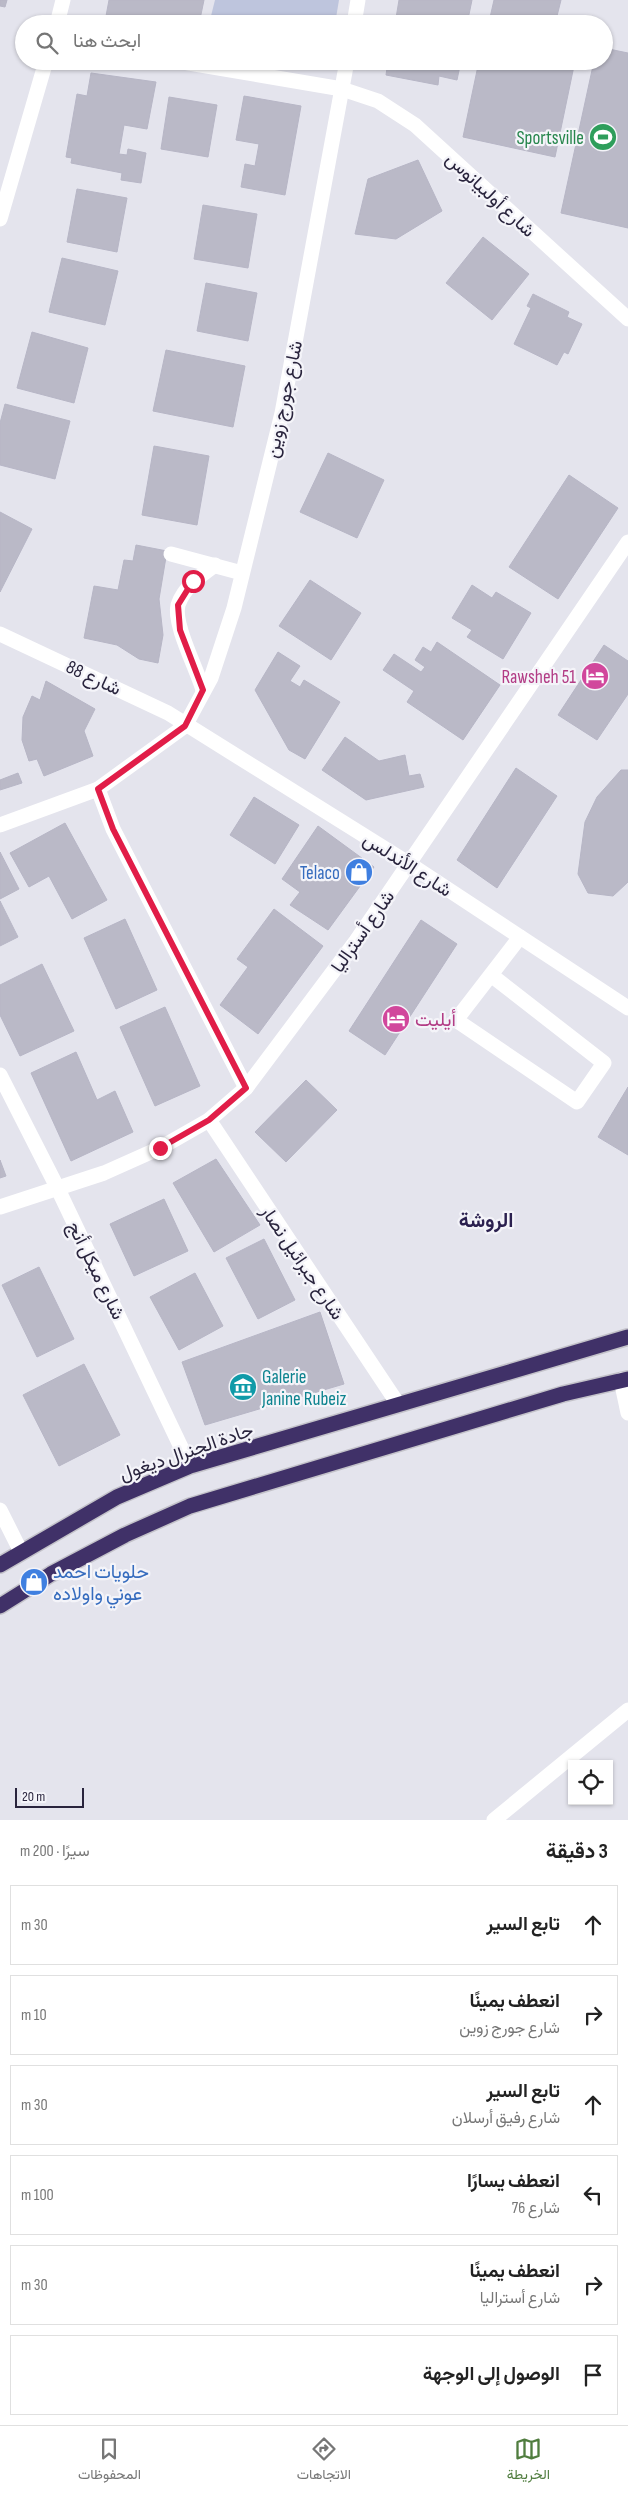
<!DOCTYPE html>
<html lang="ar">
<head>
<meta charset="utf-8">
<style>
  :root { --surface:#fff; --page:#f6f6f6; --text:#222; --muted:#767676; --line:#e0e0e0; --accent:#507d3f }
  body { margin:0; font-family:"Sofia Sans Condensed",Vazirmatn,sans-serif; background:var(--page); color:var(--text); direction:rtl }
  .controls { position:absolute; right:15px; bottom:15px; display:grid; overflow:hidden; border-radius:0px; box-shadow:0 1px 4px #0004 }
  .controls button { width:45px; height:45px; display:grid; place-items:center; padding:0; border:0; border-bottom:1px solid var(--line); background:var(--surface); color:var(--text); font:25px sans-serif }
  .scale { position:absolute; left:15px; bottom:12px; width:69px; box-sizing:border-box; padding-left:5px; border:2px solid #29243d; border-top:0; font-size:14px; line-height:18px; white-space:nowrap; color:#29243d; -webkit-text-stroke:4px #f4f4f9; paint-order:stroke }
  .stop { position:absolute; width:15px; height:15px; margin:-11px; border:4px solid #e11d48; border-radius:50%; background:#fff }
  .stop.end { background:#e11d48; border-color:#fff; box-shadow:0 1px 5px #0008 }
  .list { margin:0; padding:0; list-style:none }
  h2 { display:flex; justify-content:space-between; align-items:center; height:65px; margin:0; padding:0 20px; font-size:21px }
  h2 small { font-size:16px; font-weight:400; color:var(--muted) }
  .list li { display:grid; grid-template-columns:32px 1fr auto; gap:15px; align-items:center; box-sizing:border-box; height:80px; margin:0 10px 10px; padding:0 10px; border:1px solid var(--line); border-radius:0px }
  .list b { display:block; font-size:19px; white-space:nowrap }
  .list p { margin:0; font-size:16px; white-space:nowrap; color:var(--muted) }
  .list em { font-size:16px; font-style:normal; color:var(--muted) }
  .icon { flex:none; width:28px; height:28px; fill:none; stroke:currentColor; stroke-width:2; stroke-linecap:round; stroke-linejoin:round }
  .map { position:relative; flex:none; width:628px; height:1820px; overflow:hidden; direction:ltr }
  .search { position:absolute; background:var(--surface); box-shadow:0 1px 4px #0004; left:15px; right:15px; top:15px; height:55px; display:flex; align-items:center; gap:12px; box-sizing:border-box; padding:0 18px; border-radius:28px; color:var(--muted); font-size:19px }
  .sheet { height:605px; background:var(--surface) }
  nav { display:flex; justify-content:space-around; align-items:center; box-sizing:border-box; height:70px; border-top:1px solid var(--line); background:var(--surface); font-size:14px; color:var(--muted) }
  nav a { display:grid; justify-items:center; gap:2px }
  nav .on { color:var(--accent) }
  .map>svg:first-child { display:block }
  .green { fill:#bec5dd }
  .building { fill:#bab9c7; stroke:#b7b6c6 }
  .lines { fill:none; stroke-linecap:round; stroke-linejoin:round }
  .highway-casing { stroke:#c3c2c9; stroke-width:18 }
  .minor { stroke:#fff; stroke-width:15 }
  .highway { stroke:#403168; stroke-width:15 }
  .route { stroke:#e11d48; stroke-width:6 }
  .labels { text-anchor:middle; stroke-width:4.5; stroke-linejoin:round; paint-order:stroke }
  .leisure-label { font-size:19px; fill:#27864d; stroke:#f4f4f9; text-anchor:end }
  .street-label { font-size:19px; fill:#29243d; stroke:#f4f4f9 }
  .hotel-label { font-size:19px; fill:#b23c85; stroke:#f4f4f9; text-anchor:end }
  .shop-label { font-size:19px; fill:#366cbe; stroke:#f4f4f9; text-anchor:end }
  .culture-label { font-size:19px; fill:#0d838f; stroke:#f4f4f9; text-anchor:start }
  .neighbourhood-label { font-size:20px; font-weight:bold; fill:#2b204f; stroke:#f4f4f9 }
</style>
</head>
<body>
<div class="map">
<svg width="628" height="1820" viewBox="0 0 628 1820">
  <rect width="100%" height="100%" fill="#e4e4ed"/>
  <!-- green -->
  <polygon class="green" points="215,0 339,0 335,24 209,24"/>
  <!-- building -->
  <g class="building">
    <polygon points="0,0 7,0 5,7 0,6"/>
    <polygon points="109,0 204,0 199,24 146,24 106,16"/>
    <polygon points="399,0 472,0 467,24 395,24"/>
    <polygon points="494,0 561,0 555,24 489,22"/>
    <polygon points="604,48 628,53 628,228 561,213 594,61 604,61"/>
    <polygon points="388,61 461,61 457,80 439,76 438,85 386,75"/>
    <polygon points="479,61 575,61 555,157 463,137"/>
    <polygon points="91,73 156,82 147,129 124,125 119,154 127,155 128,149 146,153 141,183 121,180 122,173 71,163 72,158 66,157 77,94 87,96"/>
    <polygon points="244,96 301,106 285,195 241,187 245,164 255,166 259,144 236,140"/>
    <polygon points="169,97 217,105 208,157 161,149"/>
    <polygon points="418,160 442,211 396,239 355,234 368,179"/>
    <polygon points="77,189 127,198 117,252 67,242"/>
    <polygon points="203,205 257,214 248,268 194,259"/>
    <polygon points="483,237 529,274 492,320 446,283"/>
    <polygon points="62,258 118,271 105,325 49,312"/>
    <polygon points="206,283 257,293 248,341 197,331"/>
    <polygon points="533,294 569,312 567,317 582,324 568,354 564,352 557,365 514,344 531,308 527,306"/>
    <polygon points="32,332 88,348 74,403 17,388"/>
    <polygon points="166,350 245,366 233,427 153,411"/>
    <polygon points="5,404 70,421 55,479 0,465 0,423"/>
    <polygon points="154,446 209,456 197,525 142,515"/>
    <polygon points="328,453 384,480 357,538 300,512"/>
    <polygon points="569,475 618,508 558,599 509,567"/>
    <polygon points="0,512 32,529 0,592"/>
    <polygon points="136,545 167,551 159,599 163,635 158,663 139,659 117,645 84,638 94,586 118,590 124,560 133,561"/>
    <polygon points="310,580 361,613 331,660 279,626"/>
    <polygon points="472,585 492,598 496,592 531,613 503,659 467,637 472,630 452,618"/>
    <polygon points="437,642 500,685 463,740 407,702 414,691 383,670 394,654 421,672 425,667 415,660 423,647 431,652"/>
    <polygon points="604,645 628,661 628,694 597,740 558,715"/>
    <polygon points="278,652 300,666 290,681 300,687 304,680 340,702 305,759 289,750 255,690"/>
    <polygon points="46,681 95,709 84,731 93,756 44,776 37,759 29,761 22,740 23,717 32,696 40,700"/>
    <polygon points="345,737 379,761 405,755 409,776 420,774 424,787 366,800 322,770"/>
    <polygon points="516,768 557,796 497,888 457,860"/>
    <polygon points="621,770 628,770 628,882 613,896 588,893 578,874 585,822 597,797"/>
    <polygon points="18,773 22,783 0,790 0,780"/>
    <polygon points="254,797 299,825 275,864 230,835"/>
    <polygon points="65,823 107,900 72,919 49,876 29,887 10,853"/>
    <polygon points="318,826 374,867 328,930 290,905 300,892 282,879"/>
    <polygon points="0,852 19,889 0,899"/>
    <polygon points="0,901 18,937 0,946"/>
    <polygon points="274,909 323,946 258,1034 220,1005 248,967 237,959"/>
    <polygon points="125,919 157,990 116,1009 84,938"/>
    <polygon points="421,920 457,944 385,1055 349,1031"/>
    <polygon points="42,964 74,1031 20,1056 0,1015 0,985"/>
    <polygon points="165,1007 200,1086 155,1106 120,1027"/>
    <polygon points="76,1052 97,1100 115,1091 133,1132 71,1161 31,1073"/>
    <polygon points="306,1080 337,1110 286,1162 255,1132"/>
    <polygon points="628,1087 628,1155 598,1137"/>
    <polygon points="216,1159 260,1225 214,1252 173,1183"/>
    <polygon points="0,1160 6,1176 0,1178"/>
    <polygon points="164,1199 188,1251 134,1276 110,1224"/>
    <polygon points="264,1239 295,1300 258,1319 226,1258"/>
    <polygon points="39,1267 74,1339 37,1357 2,1285"/>
    <polygon points="195,1273 223,1326 179,1350 150,1297"/>
    <polygon points="320,1312 344,1384 205,1425 182,1362"/>
    <polygon points="84,1364 120,1435 59,1466 23,1395"/>
  </g>
  <g class="lines">
    <defs>
      <g id="highway">
        <polyline points="0,1565 117,1497 190,1466 628,1337"/>
        <polyline points="0,1606 51,1574 125,1535 190,1506 563,1394 628,1379"/>
      </g>
    </defs>
    <!-- highway casing -->
    <use href="#highway" class="highway-casing"/>
    <!-- minor -->
    <g class="minor">
      <polyline points="57,24 63,0"/>
      <polyline points="354,24 358,0"/>
      <polyline points="177,61 342,89 378,101 415,125 628,319"/>
      <polyline points="0,219 46,61"/>
      <polyline points="171,554 242,573"/>
      <polyline points="0,634 168,713 408,863 628,1008"/>
      <path d="M203 690C197 669 173 624 178 605 184 587 201 575 215 565"/>
      <polyline points="98,789 113,829 246,1088"/>
      <polyline points="0,825 98,789 185,726 211,678 234,608 282,413 347,61"/>
      <polyline points="491,975 604,1063 577,1102 456,1020 520,937"/>
      <polyline points="0,1075 57,1187 190,1466"/>
      <polyline points="209,1120 398,1404"/>
      <polyline points="0,1207 104,1173 160,1148 209,1120 246,1088 356,941 628,542"/>
      <polyline points="621,1380 628,1413"/>
      <polyline points="0,1510 21,1552"/>
      <polyline points="494,1820 628,1710"/>
    </g>
    <!-- highway -->
    <use href="#highway" class="highway"/>
  </g>
  <g class="lines">
    <!-- route -->
    <polyline class="route" points="160,1148 209,1120 246,1088 113,829 98,789 185,726 203,690 180,630 178,605 193,581"/>
  </g>
  <!-- icons -->
  <defs>
    <symbol id="stadium-disc" viewBox="-11 -11 22 22"><circle r="9.5" fill="#2e9e5b" stroke="#f4f4f9"/><path d="M0-5a6.5 5 0 1 0 0 10a6.5 5 0 1 0 0-10ZM-3.5-1.8h7v3.6h-7Z" fill="#fff"/></symbol>
    <symbol id="hotel-disc" viewBox="-11 -11 22 22"><circle r="9.5" fill="#d1479c" stroke="#f4f4f9"/><path d="M-6-4.5h1.5V1H6V5H4.5V3h-9V5H-6ZM-4 0a1.8 1.8 0 1 1 3.6 0ZM.5 0V-2.5h3Q6-2.5 6 0Z" fill="#fff"/></symbol>
    <symbol id="shop-disc" viewBox="-11 -11 22 22"><circle r="9.5" fill="#3f7fe0" stroke="#f4f4f9"/><path d="M-5-2.5h2.3a2.7 3.5 0 0 1 5.4 0H5L5.5 6h-11ZM-1.5-2.5h3a1.5 2.3 0 0 0-3 0Z" fill="#fff"/></symbol>
    <symbol id="museum-disc" viewBox="-11 -11 22 22"><circle r="9.5" fill="#0f9aa8" stroke="#f4f4f9"/><path d="M0-6L6-3V-2H-6V-3ZM-5-1h2V3h-2ZM-1-1h2V3h-2ZM3-1h2V3H3ZM-6 4H6V6H-6Z" fill="#fff"/></symbol>
  </defs>
  <g fill-rule="evenodd">
    <use href="#stadium-disc" x="587" y="121" width="32" height="32"/>
    <use href="#hotel-disc" x="579" y="660" width="32" height="32"/>
    <use href="#shop-disc" x="343" y="856" width="32" height="32"/>
    <use href="#hotel-disc" x="380" y="1003" width="32" height="32"/>
    <use href="#museum-disc" x="227" y="1371" width="32" height="32"/>
    <use href="#shop-disc" x="18" y="1566" width="32" height="32"/>
  </g>
  <g class="labels">
    <!-- leisure labels -->
    <g class="leisure-label">
      <text x="584" y="144">Sportsville</text>
    </g>
    <!-- street labels -->
    <g class="street-label">
      <text transform="translate(491 194) rotate(43)" y="7">شارع أولبيانوس</text>
      <text transform="translate(283 399) rotate(-78)" y="7">شارع جورج زوين</text>
      <text transform="translate(94 677) rotate(25)" y="7">شارع 88</text>
      <text transform="translate(408 864) rotate(33)" y="7">شارع الأندلس</text>
      <text transform="translate(362 931) rotate(-55)" y="7">شارع أستراليا</text>
      <text transform="translate(303 1262) rotate(56)" y="7">شارع جبرائيل نصار</text>
      <text transform="translate(97 1270) rotate(64)" y="7">شارع ميكل أنج</text>
      <text transform="translate(186 1451) rotate(-19)" y="7">جادة الجنرال ديغول</text>
    </g>
    <!-- hotel labels -->
    <g class="hotel-label">
      <text x="576" y="683">Rawsheh 51</text>
      <text x="415" y="1026" text-anchor="start">أيليت</text>
    </g>
    <!-- shop labels -->
    <g class="shop-label">
      <text x="340" y="879">Telaco</text>
      <text x="53" y="1578" text-anchor="start">حلويات احمد<tspan x="53" dy="22">عوني واولاده</tspan></text>
    </g>
    <!-- culture labels -->
    <g class="culture-label">
      <text x="262" y="1383">Galerie<tspan x="262" dy="22">Janine Rubeiz</tspan></text>
    </g>
    <!-- neighbourhood labels -->
    <g class="neighbourhood-label">
      <text x="486" y="1227">الروشة</text>
    </g>
  </g>
</svg>
<div class="controls">
<button><svg class="icon" aria-label="locate" viewBox="0 0 24 24"><circle cx="12" cy="12" r="6"/><path d="M12 2v4M12 18v4M2 12h4M18 12h4"/></svg></button>
</div>
<div class="scale">20 m</div>
<div class="stop" style="left:193px;top:581px"></div>
<div class="stop end" style="left:160px;top:1148px"></div>
<div class="search"><svg class="icon" aria-label="search" viewBox="0 0 24 24"><circle cx="10" cy="10" r="6"/><path d="M15 15l6 6"/></svg>ابحث هنا</div>
</div>
<section class="sheet">
<h2>3 دقيقة<small>سيرًا · 200 m</small></h2>
<ul class="list">
<li><svg class="icon" aria-label="ahead" viewBox="0 0 24 24"><path d="M12 20V5M6 11l6-6 6 6"/></svg><div><b>تابع السير</b></div><em>30 m</em></li>
<li><svg class="icon" aria-label="right" viewBox="0 0 24 24"><path d="M7 20v-9h11M14 6l5 5-5 5"/></svg><div><b>انعطف يمينًا</b><p>شارع جورج زوين</p></div><em>10 m</em></li>
<li><svg class="icon" aria-label="ahead" viewBox="0 0 24 24"><path d="M12 20V5M6 11l6-6 6 6"/></svg><div><b>تابع السير</b><p>شارع رفيق أرسلان</p></div><em>30 m</em></li>
<li><svg class="icon" aria-label="left" viewBox="0 0 24 24"><path d="M17 20v-9H6M10 6l-5 5 5 5"/></svg><div><b>انعطف يسارًا</b><p>شارع 76</p></div><em>100 m</em></li>
<li><svg class="icon" aria-label="right" viewBox="0 0 24 24"><path d="M7 20v-9h11M14 6l5 5-5 5"/></svg><div><b>انعطف يمينًا</b><p>شارع أستراليا</p></div><em>30 m</em></li>
<li><svg class="icon" aria-label="arrive" viewBox="0 0 24 24"><path d="M6 21V4h12l-3 4 3 4H6"/></svg><div><b>الوصول إلى الوجهة</b></div></li>
</ul>
</section>
<nav>
<a class="on"><svg class="icon" aria-label="map" viewBox="0 0 24 24"><path d="M3 6l6-2 6 2 6-2v14l-6 2-6-2-6 2zM9 4v14M15 6v14"/></svg>الخريطة</a>
<a><svg class="icon" aria-label="directions" viewBox="0 0 24 24"><path d="M12 3l9 9-9 9-9-9zM9 14v-3h6M13 9l2 2-2 2"/></svg>الاتجاهات</a>
<a><svg class="icon" aria-label="saved" viewBox="0 0 24 24"><path d="M7 4h10v16l-5-4-5 4z"/></svg>المحفوظات</a>
</nav>
</body>
</html>
